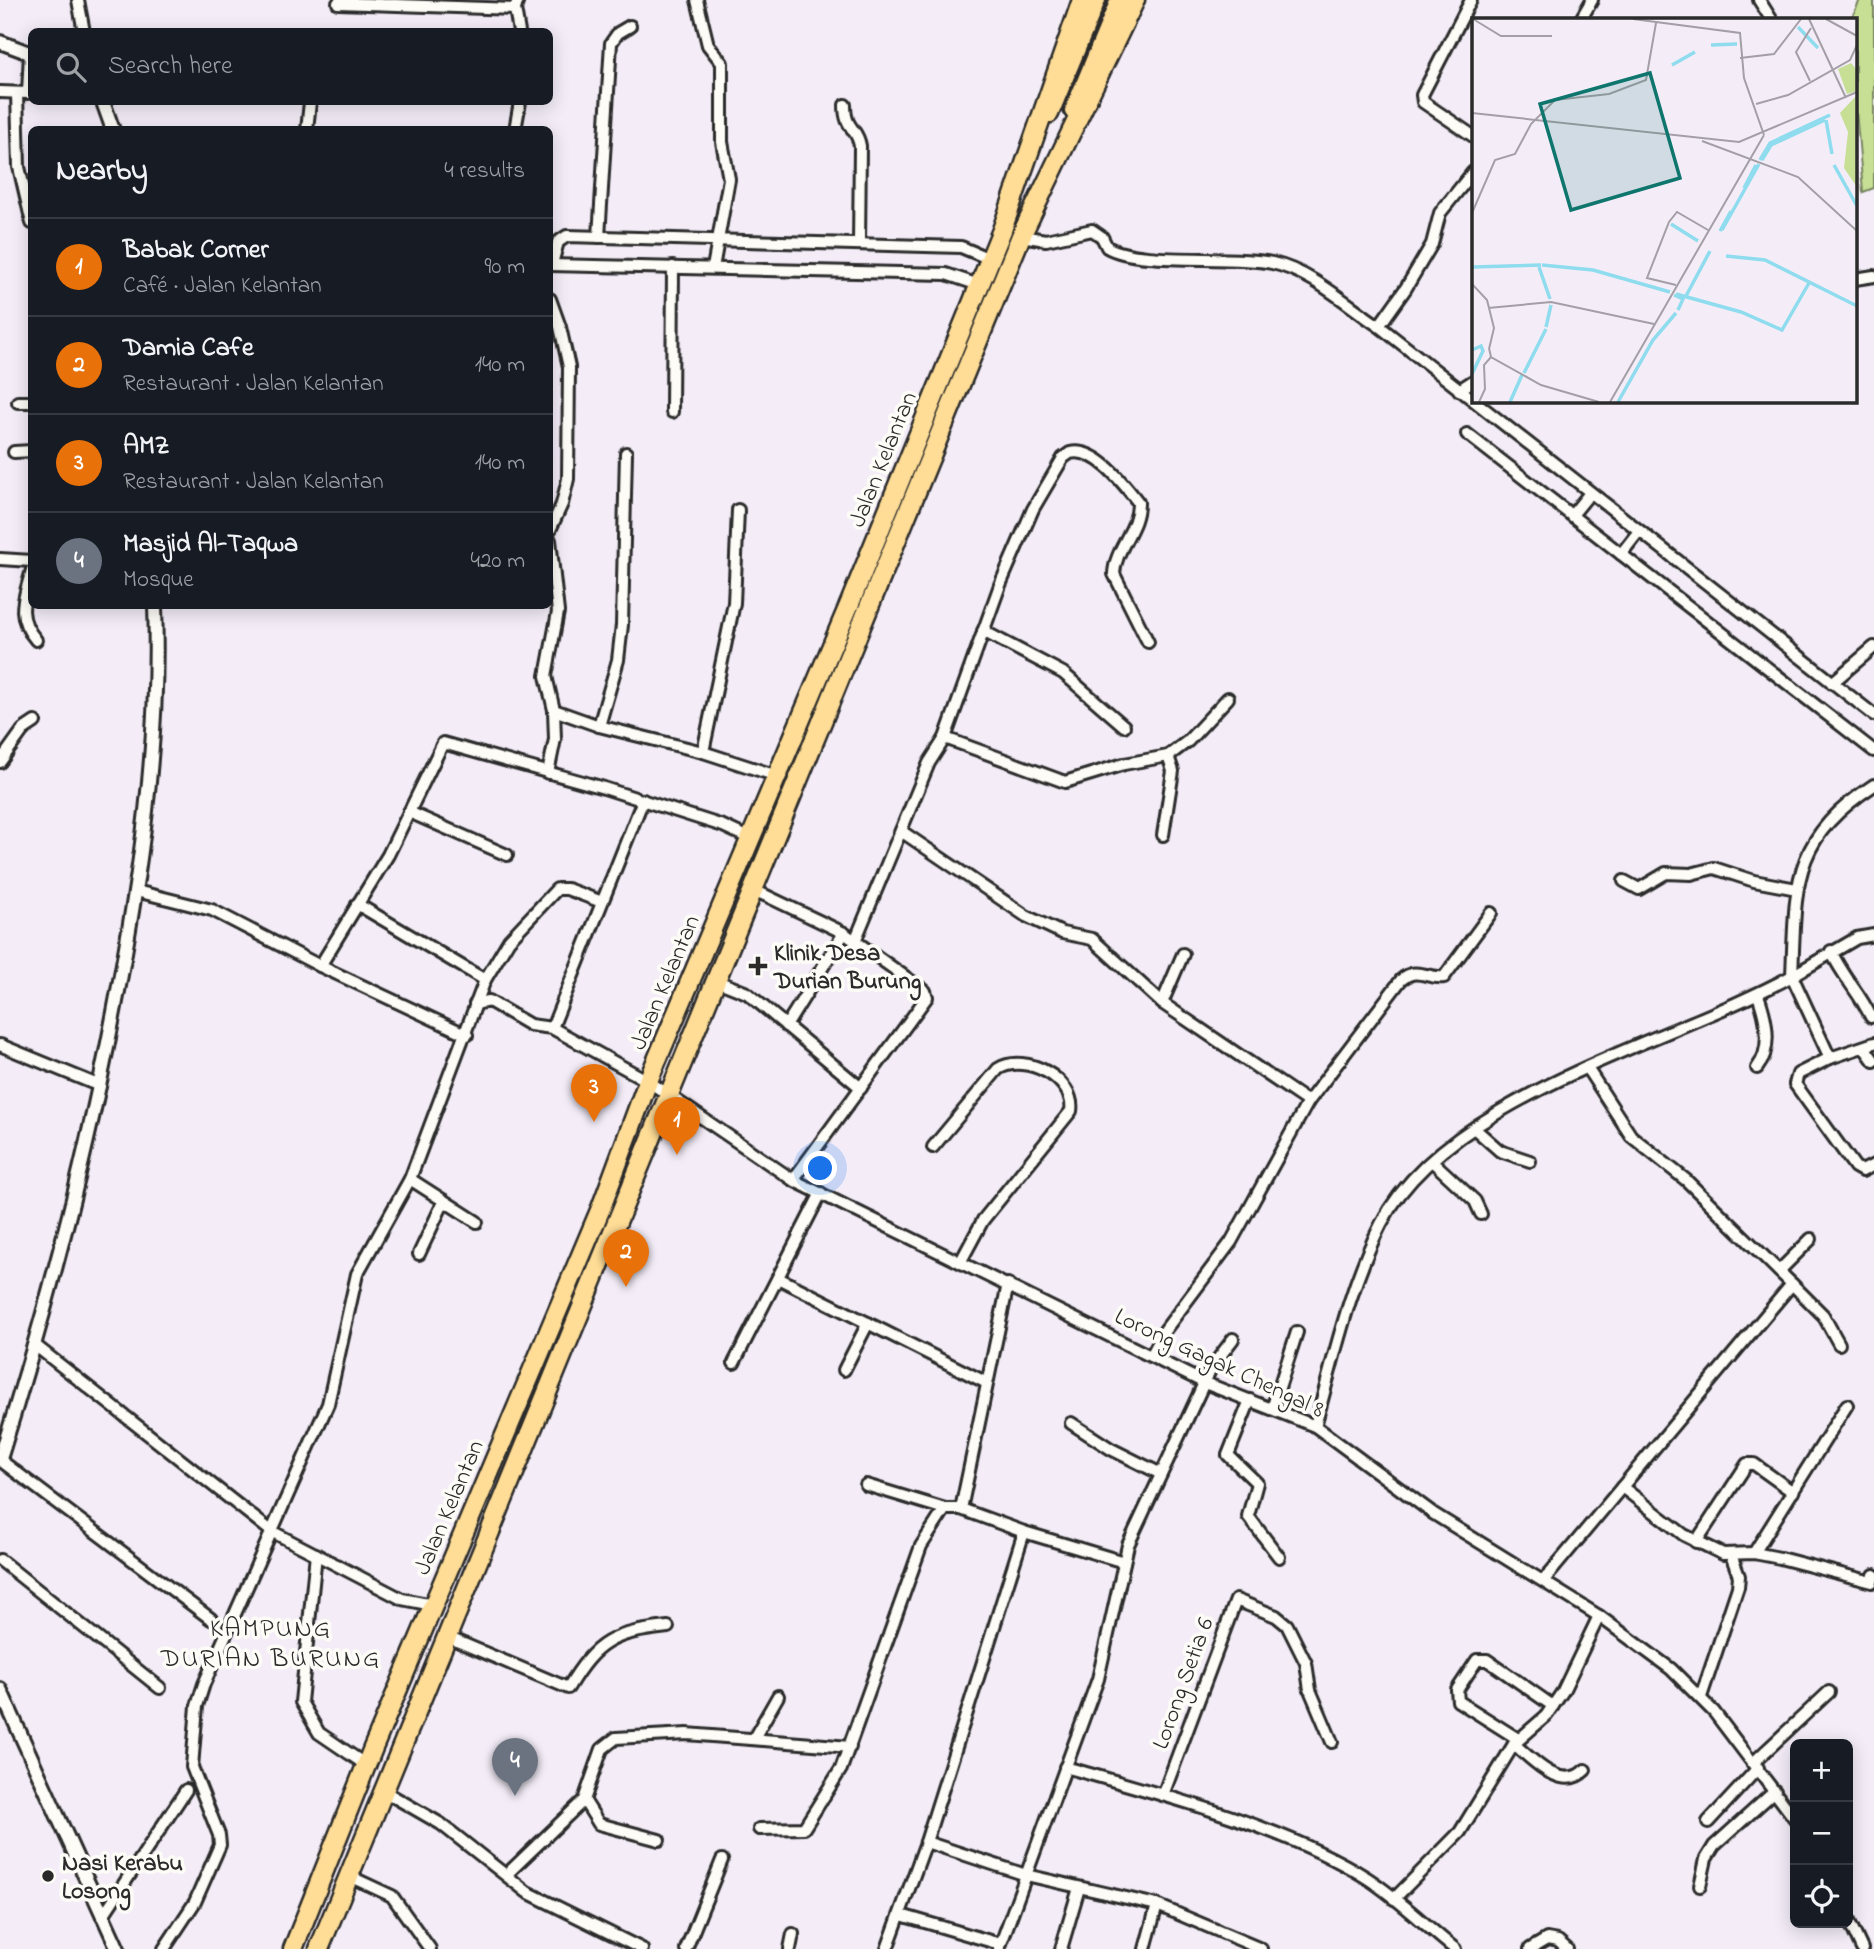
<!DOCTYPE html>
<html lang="en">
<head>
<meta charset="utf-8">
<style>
  :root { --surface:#171b24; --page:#242831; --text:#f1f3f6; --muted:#9ea1a6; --line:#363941; --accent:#98999b }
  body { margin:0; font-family:"Indie Flower",sans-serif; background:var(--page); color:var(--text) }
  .controls { position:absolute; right:21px; bottom:21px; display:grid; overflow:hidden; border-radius:10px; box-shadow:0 4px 18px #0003 }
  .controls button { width:63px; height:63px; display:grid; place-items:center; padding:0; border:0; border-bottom:2px solid var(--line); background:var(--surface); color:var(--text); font:35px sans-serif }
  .you { position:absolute; left:821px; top:1169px; width:24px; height:24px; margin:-18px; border:5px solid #fff; border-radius:50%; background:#1a73e8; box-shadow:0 0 0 10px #1a73e833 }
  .badge { display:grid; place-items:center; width:46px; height:46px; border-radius:50%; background:var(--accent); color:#fff; font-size:23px; font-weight:700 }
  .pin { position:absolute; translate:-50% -58px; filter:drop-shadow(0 2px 4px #0008) }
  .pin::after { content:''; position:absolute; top:37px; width:24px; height:21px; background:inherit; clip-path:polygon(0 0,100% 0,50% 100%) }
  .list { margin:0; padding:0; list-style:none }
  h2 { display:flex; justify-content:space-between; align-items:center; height:91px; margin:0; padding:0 28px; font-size:30px }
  h2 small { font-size:23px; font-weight:400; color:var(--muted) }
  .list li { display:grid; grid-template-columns:46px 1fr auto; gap:21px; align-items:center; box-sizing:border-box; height:98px; padding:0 28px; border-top:2px solid var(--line) }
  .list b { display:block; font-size:26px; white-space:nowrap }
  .list p { margin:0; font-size:23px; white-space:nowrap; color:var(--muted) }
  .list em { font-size:23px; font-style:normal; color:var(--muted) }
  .icon { flex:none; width:38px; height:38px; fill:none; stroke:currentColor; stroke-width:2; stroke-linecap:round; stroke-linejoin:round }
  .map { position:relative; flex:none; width:1874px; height:1949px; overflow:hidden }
  .search { position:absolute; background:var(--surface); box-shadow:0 4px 18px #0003; left:28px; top:28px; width:525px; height:77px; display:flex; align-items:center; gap:18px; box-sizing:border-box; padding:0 24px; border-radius:10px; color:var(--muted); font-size:26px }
  .panel { position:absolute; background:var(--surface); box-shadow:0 4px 18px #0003; left:28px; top:126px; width:525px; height:483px; border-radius:10px }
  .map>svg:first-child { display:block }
  .green { fill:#c6df95; stroke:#788560; stroke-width:2 }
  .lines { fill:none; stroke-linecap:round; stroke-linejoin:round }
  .minor-casing { stroke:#2b2b2b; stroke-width:16 }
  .tertiary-casing { stroke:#2b2b2b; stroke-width:18 }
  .primary-casing { stroke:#2b2b2b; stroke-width:21 }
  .trunk-casing { stroke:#2b2b2b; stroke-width:23 }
  .minor { stroke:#fdfcf7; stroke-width:10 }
  .tertiary { stroke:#fdfcf7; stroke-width:12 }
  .primary { stroke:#ffdd96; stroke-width:16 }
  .trunk { stroke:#ffdd96; stroke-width:18 }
  .poi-dot { fill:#2b2b2b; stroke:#fdfcf7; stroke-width:2.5 }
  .labels { text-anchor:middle; stroke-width:7; stroke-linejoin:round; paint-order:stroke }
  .street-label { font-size:24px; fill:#2b2b2b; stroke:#fdfcf7 }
  .poi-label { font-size:24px; font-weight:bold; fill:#2b2b2b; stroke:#fdfcf7; text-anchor:start }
  .neighbourhood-label { font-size:26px; letter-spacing:2px; fill:#2b2b2b; stroke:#fdfcf7 }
  .inset-river { fill:none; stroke:#8edcee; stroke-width:3.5 }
  .inset-road { fill:none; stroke:#a49fa6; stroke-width:2 }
  .view { fill:#0f766e; fill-opacity:0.15; stroke:#0f766e; stroke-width:3.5 }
  .inset-edge { fill:none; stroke:#2b2b2b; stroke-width:3.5 }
</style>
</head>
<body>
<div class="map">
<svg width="1874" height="1949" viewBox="0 0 1874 1949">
  <rect width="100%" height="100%" fill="#f4edf8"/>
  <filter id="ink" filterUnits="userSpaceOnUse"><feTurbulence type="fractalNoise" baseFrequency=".0143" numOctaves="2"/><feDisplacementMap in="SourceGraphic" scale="14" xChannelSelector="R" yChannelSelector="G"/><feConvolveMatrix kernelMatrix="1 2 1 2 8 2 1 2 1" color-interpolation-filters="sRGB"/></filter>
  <g filter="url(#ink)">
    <!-- green -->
    <polygon class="green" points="1860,0 1874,0 1874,188 1863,192 1855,98 1855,19 1851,19"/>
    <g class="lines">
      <defs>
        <g id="minor">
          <polyline points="78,0 84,32"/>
          <polyline points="518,0 515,9 519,32"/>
          <polyline points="697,0 708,45 722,63 722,142 729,179 713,268"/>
          <polyline points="1471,0 1422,95 1423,102 1473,136"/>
          <polyline points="1759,0 1771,19"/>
          <polyline points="338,3 515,9"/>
          <polyline points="1581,19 1592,0"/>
          <polyline points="0,92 28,93 30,53"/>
          <polyline points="17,93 19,167 32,223"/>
          <path d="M845 105C845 130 857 127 860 146L859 244"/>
          <polyline points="307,130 310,102"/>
          <polyline points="515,130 520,102"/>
          <path d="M1021 236 1046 240 1092 230 1102 237 1107 247C1139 266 1230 254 1272 263 1311 271 1347 305 1379 326L1874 715"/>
          <polyline points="599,237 611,43 618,33 630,26"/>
          <polyline points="552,264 558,242 567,236 961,247 990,259"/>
          <polyline points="550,265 946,274 979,285"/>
          <polyline points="1855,279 1874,276"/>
          <polyline points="550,299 560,327 569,367 568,479 562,504 550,530"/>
          <polyline points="1379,326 1406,288 1432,244 1440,213 1473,172"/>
          <polyline points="1459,390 1473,381"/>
          <polyline points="18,402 32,402"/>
          <polyline points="672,412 673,267"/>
          <polyline points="1467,434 1874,751"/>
          <polyline points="14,452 32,451"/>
          <polyline points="626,453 622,625 618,660 599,726 703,752 777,776"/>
          <polyline points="1572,515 1590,493"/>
          <polyline points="1621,554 1639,531"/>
          <polyline points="0,559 32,561"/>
          <path d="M32 570C24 599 15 616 36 640"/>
          <polyline points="983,631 1063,673 1124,726"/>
          <polyline points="1832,683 1874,647"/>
          <polyline points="554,710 599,726"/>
          <polyline points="945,738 1065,782 1124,764 1168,756 1173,771 1163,835"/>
          <polyline points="703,752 734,603 738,510"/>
          <polyline points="1168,756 1188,741 1228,698"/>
          <polyline points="0,762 23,730 35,722"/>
          <polyline points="548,773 555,739 554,710 546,676 558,612 550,540"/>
          <polyline points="409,812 507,855"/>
          <polyline points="901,831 1026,916 1062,933 1092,939 1162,1003"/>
          <polyline points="1624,881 1639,889 1666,873 1691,874 1714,868 1754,881 1797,889"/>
          <polyline points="754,890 844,933 925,991 927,997 793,1180"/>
          <polyline points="136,891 212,910 320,966 467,1035"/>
          <polyline points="357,904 485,980"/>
          <polyline points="1874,935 1857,938 1792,976 1830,1058 1798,1074 1795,1084 1855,1167 1862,1171 1874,1165"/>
          <path d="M855 941 929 763 945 738 1000 585 1033 509 1063 458 1070 453C1096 447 1123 483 1138 502 1139 529 1115 548 1114 574L1148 642"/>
          <path d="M1831 951C1842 976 1860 993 1871 1017"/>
          <polyline points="320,966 388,855 443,743 604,788 723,826 751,839"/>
          <polyline points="717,981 747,993 861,1088"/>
          <polyline points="475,1004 489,1001 530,1025 552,1028 648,1081 793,1180 1205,1383 1315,1426 1434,1514 1599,1616 1671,1669 1714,1712 1795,1819"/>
          <polyline points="786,1026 844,933"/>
          <polyline points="552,1028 643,800"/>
          <polyline points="0,1045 100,1086"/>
          <polyline points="1864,1047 1874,1061"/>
          <polyline points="1830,1058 1874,1043"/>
          <path d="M1757 1068C1773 1048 1766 1017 1758 995"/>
          <path d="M1308 1102 1401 980C1417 966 1426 979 1444 977L1491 913"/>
          <polyline points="1475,1129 1500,1151 1530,1161"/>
          <path d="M933 1147 998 1069C1026 1052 1076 1080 1071 1111L983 1220 961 1261"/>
          <polyline points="1432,1161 1475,1201 1481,1214"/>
          <polyline points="410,1179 477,1222"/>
          <polyline points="419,1254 444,1201"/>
          <polyline points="1779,1271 1811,1239"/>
          <polyline points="778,1278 987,1383"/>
          <polyline points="1792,1284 1823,1315 1839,1344"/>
          <polyline points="36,1346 271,1531 402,1599 433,1605"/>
          <polyline points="1151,1356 1165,1330 1231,1242 1308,1102 1162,1003 1183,954"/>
          <polyline points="734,1363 821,1193"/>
          <polyline points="844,1370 868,1323"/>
          <polyline points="1250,1400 1228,1455 1257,1483 1248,1516 1279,1557"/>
          <polyline points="1272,1409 1297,1332"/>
          <polyline points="1071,1423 1111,1449 1161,1474"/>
          <path d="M1315 1426C1334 1358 1349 1287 1381 1224 1446 1096 1672 1042 1792 976 1796 885 1790 840 1874 785"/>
          <polyline points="0,1460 211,1619"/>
          <polyline points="866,1485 945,1509"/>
          <polyline points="1622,1487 1684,1535 1723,1554 1754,1553 1780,1558 1872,1582 1874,1575"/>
          <polyline points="961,1509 1008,1284"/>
          <polyline points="1696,1542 1747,1464 1754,1464 1793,1492"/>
          <polyline points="1754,1553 1847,1405"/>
          <polyline points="316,1554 301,1702 319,1733 366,1765"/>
          <polyline points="0,1560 160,1688"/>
          <polyline points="1544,1580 1792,1284 1686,1180 1631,1136 1587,1068"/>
          <path d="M445 1636 568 1688C596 1641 613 1633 668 1627"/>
          <polyline points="1701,1697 1738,1587 1739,1576 1731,1555"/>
          <polyline points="754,1738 778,1696"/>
          <polyline points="1518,1739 1458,1701 1457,1690 1477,1660 1487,1660 1553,1706"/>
          <path d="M1514 1744C1532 1759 1562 1793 1585 1770"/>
          <polyline points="1753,1763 1829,1692"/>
          <path d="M1065 1767C1160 1794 1284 1826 1367 1878 1398 1898 1426 1926 1455 1949"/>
          <polyline points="382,1790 441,1824 527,1892 642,1949"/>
          <polyline points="1163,1795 1236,1600 1276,1616 1287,1625 1306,1663 1310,1690 1332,1742"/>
          <polyline points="584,1800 599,1824 659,1840"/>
          <polyline points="1708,1822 1758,1768"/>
          <polyline points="759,1829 804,1828 841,1769 921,1546 945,1509 961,1509 1024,1532 1124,1562"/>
          <polyline points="926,1842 1026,1875 1157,1905 1261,1949"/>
          <polyline points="506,1875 584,1800 602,1749 616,1738 687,1734 850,1747"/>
          <polyline points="349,1876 392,1896 430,1949"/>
          <polyline points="1700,1886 1706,1859 1714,1846 1775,1791"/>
          <polyline points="1394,1899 1460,1832 1514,1744 1546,1716 1563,1691 1599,1616"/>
          <polyline points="901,1915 1000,1944"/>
          <polyline points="102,1917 186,1790"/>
          <polyline points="1848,1919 1862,1949"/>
          <polyline points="164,1949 195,1902 220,1845 219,1835 192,1767 197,1706 204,1684 328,1404 357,1274 410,1179 485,980 509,940 557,889 567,889 602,902"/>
          <polyline points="686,1949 722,1860"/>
          <polyline points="790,1949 793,1934"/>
          <polyline points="887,1949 926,1842 1024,1532"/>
          <polyline points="999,1949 1098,1679 1128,1545 1211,1368 1233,1339"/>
          <polyline points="1061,1949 1079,1888"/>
          <polyline points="1145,1949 1157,1905"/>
          <polyline points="1530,1949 1547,1939 1558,1941 1567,1949"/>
        </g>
        <g id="tertiary">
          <polyline points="0,42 32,54"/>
          <polyline points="103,102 113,130"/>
          <path d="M0 1459C46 1312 85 1164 114 1012 140 878 160 742 155 606"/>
          <polyline points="0,1689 118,1949"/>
        </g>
        <g id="primary">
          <polyline points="1073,111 1119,0"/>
          <polyline points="1050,114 1097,0"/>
        </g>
        <g id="trunk">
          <polyline points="293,1949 373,1748 601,1208 648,1081 850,603 1002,230 1082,0"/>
          <polyline points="319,1949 1021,236 1135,0"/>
        </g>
      </defs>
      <!-- minor casing -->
      <use href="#minor" class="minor-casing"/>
      <!-- tertiary casing -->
      <use href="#tertiary" class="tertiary-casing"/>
      <!-- primary casing -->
      <use href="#primary" class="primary-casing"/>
      <!-- trunk casing -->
      <use href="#trunk" class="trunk-casing"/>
      <!-- minor -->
      <use href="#minor" class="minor"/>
      <!-- tertiary -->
      <use href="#tertiary" class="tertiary"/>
      <!-- primary -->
      <use href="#primary" class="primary"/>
      <!-- trunk -->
      <use href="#trunk" class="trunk"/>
    </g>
  </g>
  <!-- markers -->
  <g class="poi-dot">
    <path d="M754.5 955.5h7v7h7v7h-7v7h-7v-7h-7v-7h7z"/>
    <circle cx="48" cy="1876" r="7"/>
  </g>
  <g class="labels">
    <!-- street labels -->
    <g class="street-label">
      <text transform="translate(882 459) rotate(-68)" y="8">Jalan Kelantan</text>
      <text transform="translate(664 982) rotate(-67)" y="8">Jalan Kelantan</text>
      <text transform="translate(1220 1362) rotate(25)" y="8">Lorong Gagak Chengal 8</text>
      <text transform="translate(448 1507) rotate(-67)" y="8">Jalan Kelantan</text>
      <text transform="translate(1182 1683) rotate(-70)" y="8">Lorong Setia 6</text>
    </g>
    <!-- poi labels -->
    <g class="poi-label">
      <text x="774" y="960">Klinik Desa<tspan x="774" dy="28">Durian Burung</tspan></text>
      <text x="62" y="1870">Nasi Kerabu<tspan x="62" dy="28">Losong</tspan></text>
    </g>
    <!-- neighbourhood labels -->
    <g class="neighbourhood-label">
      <text x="271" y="1636">KAMPUNG<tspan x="271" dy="30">DURIAN BURUNG</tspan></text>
    </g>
  </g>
  <!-- overview -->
  <g transform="translate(1472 18)">
    <rect width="385" height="385" fill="#f4edf8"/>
    <path d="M379 45 385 52V73L375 76 366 51ZM385 77V169L372 150 376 114 368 95Z" fill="#c6df95"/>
    <path class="inset-river" d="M326 9 346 30M239 27 265 26M200 47 223 34M354 102 360 136M288 142 298 125 358 97M290 142 299 127 353 102M362 147 385 188M272 170 284 147M199 206 226 223M250 212 287 146M248 213 259 193M254 238 293 242 385 288M70 247 121 252 198 274M0 249 69 247M67 249 78 281M204 276 269 294 310 312 337 265M202 277 211 281 206 292M214 278 238 233M74 309 79 287M0 332 9 328 11 333 0 356M52 355 74 311M38 384 50 357M146 384 181 322 204 295"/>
    <path class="inset-road" d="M1 1 29 18H80M161 1 268 15 272 60 292 117M337 1 374 80M354 1 385 18M268 40 302 36 329 1M338 63 324 34 339 10M284 86 316 77 378 42 385 27M0 95 267 124 385 74M230 123 326 159 385 213M0 195 23 142 43 136 59 106 83 82 137 76 174 62 184 5M0 266 15 282 22 310 17 331M204 267 175 260 197 204 205 194 236 212M16 290 79 284 182 306M17 330 19 339 69 367 127 384M7 384 13 371 12 347 19 339M138 384 292 117"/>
    <path class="view" d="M178 55 208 160 99 192 68 86Z"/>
    <rect width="385" height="385" class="inset-edge"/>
  </g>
</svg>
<div class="controls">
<button>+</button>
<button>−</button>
<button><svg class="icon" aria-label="locate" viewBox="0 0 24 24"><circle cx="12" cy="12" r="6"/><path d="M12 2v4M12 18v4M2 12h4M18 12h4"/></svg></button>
</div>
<div class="you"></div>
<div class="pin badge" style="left:677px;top:1155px;background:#e8710a">1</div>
<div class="pin badge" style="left:626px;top:1287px;background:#e8710a">2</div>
<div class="pin badge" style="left:594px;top:1122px;background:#e8710a">3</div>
<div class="pin badge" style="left:515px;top:1796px;background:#6b7280">4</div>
<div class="search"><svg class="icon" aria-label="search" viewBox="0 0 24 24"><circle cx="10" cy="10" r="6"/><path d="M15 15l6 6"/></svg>Search here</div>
<section class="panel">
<h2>Nearby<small>4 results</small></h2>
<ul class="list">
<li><span class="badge" style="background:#e8710a">1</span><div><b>Babak Corner</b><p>Café · Jalan Kelantan</p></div><em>90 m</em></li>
<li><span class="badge" style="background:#e8710a">2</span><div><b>Damia Cafe</b><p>Restaurant · Jalan Kelantan</p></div><em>140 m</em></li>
<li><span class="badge" style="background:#e8710a">3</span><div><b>AMZ</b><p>Restaurant · Jalan Kelantan</p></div><em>140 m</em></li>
<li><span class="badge" style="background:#6b7280">4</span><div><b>Masjid Al-Taqwa</b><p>Mosque</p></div><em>420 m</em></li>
</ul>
</section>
</div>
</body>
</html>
